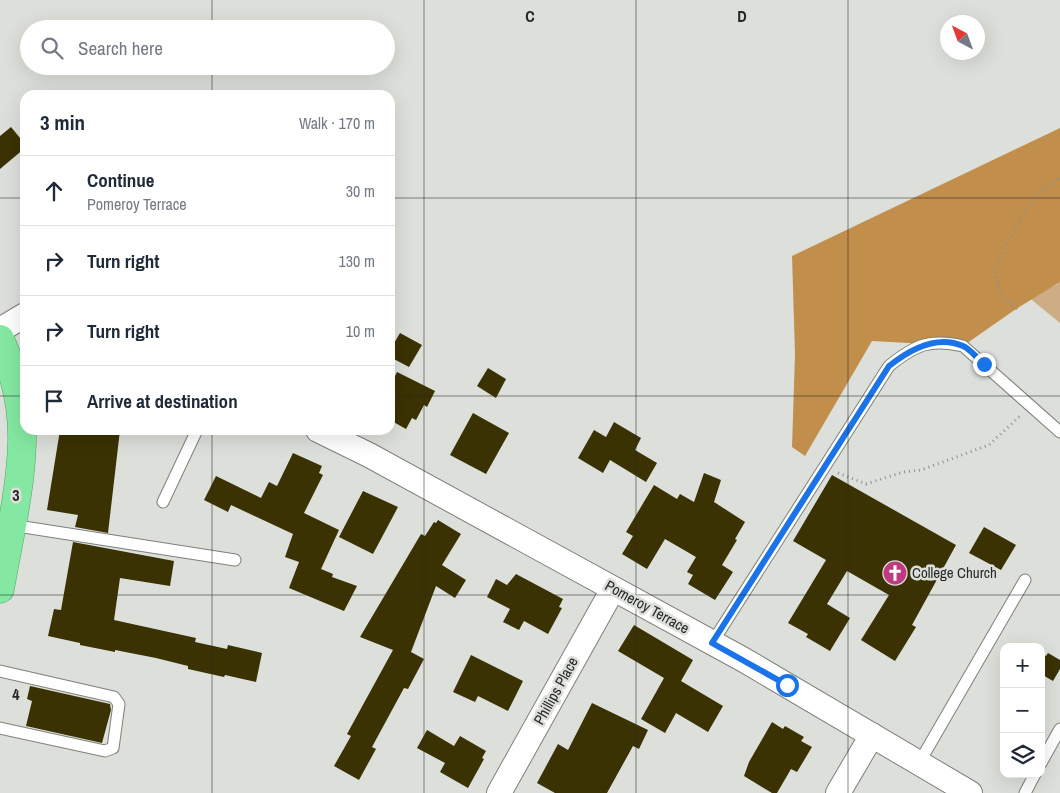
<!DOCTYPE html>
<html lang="en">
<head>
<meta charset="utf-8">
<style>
  :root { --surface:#fff; --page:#f6f6f7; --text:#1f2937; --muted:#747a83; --line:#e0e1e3 }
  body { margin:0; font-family:"Archivo Narrow",sans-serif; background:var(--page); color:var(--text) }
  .controls { position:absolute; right:15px; bottom:15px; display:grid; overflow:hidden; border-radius:10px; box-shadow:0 5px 20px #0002 }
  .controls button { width:45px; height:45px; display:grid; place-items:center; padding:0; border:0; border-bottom:1px solid var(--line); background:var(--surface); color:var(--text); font:25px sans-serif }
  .compass { position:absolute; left:940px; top:15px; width:45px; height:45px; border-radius:50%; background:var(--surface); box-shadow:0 5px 20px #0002; rotate:319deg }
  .stop { position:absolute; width:15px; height:15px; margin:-11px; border:4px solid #1a73e8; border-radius:50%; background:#fff }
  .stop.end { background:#1a73e8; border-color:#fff; box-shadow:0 1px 5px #0008 }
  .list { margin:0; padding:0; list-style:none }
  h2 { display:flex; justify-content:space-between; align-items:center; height:65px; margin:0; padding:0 20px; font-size:21px }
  h2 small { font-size:16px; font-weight:400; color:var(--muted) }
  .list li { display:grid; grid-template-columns:32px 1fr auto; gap:15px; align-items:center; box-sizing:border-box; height:70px; padding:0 20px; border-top:1px solid var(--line) }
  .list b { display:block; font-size:19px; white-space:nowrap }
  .list p { margin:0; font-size:16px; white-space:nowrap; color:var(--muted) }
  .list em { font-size:16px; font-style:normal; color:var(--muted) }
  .icon { flex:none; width:28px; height:28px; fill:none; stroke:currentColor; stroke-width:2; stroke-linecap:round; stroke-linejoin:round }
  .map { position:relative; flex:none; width:1060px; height:793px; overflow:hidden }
  .search { position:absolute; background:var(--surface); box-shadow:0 5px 20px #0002; left:20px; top:20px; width:375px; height:55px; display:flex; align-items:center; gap:12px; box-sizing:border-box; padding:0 18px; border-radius:28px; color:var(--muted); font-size:19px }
  .panel { position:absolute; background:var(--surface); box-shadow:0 5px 20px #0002; left:20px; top:90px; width:375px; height:345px; border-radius:15px }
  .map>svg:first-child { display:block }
  .green { fill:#cead86 }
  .forest { fill:#c28e4b }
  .building { fill:#3a3202 }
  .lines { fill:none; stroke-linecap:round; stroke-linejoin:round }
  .service-casing { stroke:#7e807b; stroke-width:13 }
  .minor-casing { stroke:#7e807b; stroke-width:26 }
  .trunk-casing { stroke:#50a267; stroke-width:29 }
  .path { stroke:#8f918d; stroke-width:3; stroke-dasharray:1 4; stroke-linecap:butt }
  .service { stroke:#fff; stroke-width:11 }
  .minor { stroke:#fff; stroke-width:24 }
  .trunk { stroke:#84e8a2; stroke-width:28 }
  .route { stroke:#1a73e8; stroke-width:6 }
  .grid { fill:none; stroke:#282927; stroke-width:1; stroke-opacity:0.55 }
  .labels { text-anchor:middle; stroke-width:5; stroke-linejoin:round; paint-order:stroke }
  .poi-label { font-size:15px; fill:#282927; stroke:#dde0da; text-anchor:start }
  .street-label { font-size:15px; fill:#282927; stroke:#dde0da }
  .grid-label { font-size:16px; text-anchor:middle; font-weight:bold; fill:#282927; stroke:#dde0da; stroke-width:5; stroke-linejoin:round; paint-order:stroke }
</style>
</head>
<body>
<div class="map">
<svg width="1060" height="793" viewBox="0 0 1060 793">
  <rect width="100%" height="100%" fill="#dde0da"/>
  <!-- green -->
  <polygon class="green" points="1060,282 1060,323 1027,296 1056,285"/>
  <!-- forest -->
  <polygon class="forest" points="1060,128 1060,282 1016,309 963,346 872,341 805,456 792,447 795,354 792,256"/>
  <!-- building -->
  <g class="building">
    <polygon points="11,127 25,144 25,148 0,169 0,136"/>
    <polygon points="400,333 422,345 409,367 390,357 390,350"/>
    <polygon points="488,368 506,379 496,398 477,386"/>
    <polygon points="397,372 435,391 427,407 424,405 416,420 412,418 406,429 390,420 390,386"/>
    <polygon points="473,413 509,433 486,474 450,455"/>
    <polygon points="614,422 641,438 635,450 657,463 646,482 610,460 603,473 578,458 594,430 606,437"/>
    <polygon points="60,430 120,430 108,533 75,527 78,515 47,510"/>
    <polygon points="293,453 322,466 319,473 323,475 304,513 339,530 321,569 333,574 332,577 357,586 344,611 289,588 299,562 285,557 293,534 231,505 228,512 204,500 216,476 261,498 269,482 277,486"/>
    <polygon points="704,473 721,480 714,502 745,522 735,539 737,540 722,565 733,572 715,600 688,584 693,575 687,572 696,557 665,539 647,569 622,554 633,536 626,532 654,485 677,499 680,494 694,502"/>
    <polygon points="832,475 956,545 912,625 916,627 895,661 861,640 889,595 847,571 827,604 850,618 830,651 806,637 808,634 788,623 826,560 793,541"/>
    <polygon points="363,491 398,507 373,554 339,537"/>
    <polygon points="438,520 461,534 442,565 466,580 455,598 436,586 411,652 424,659 408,689 404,688 372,747 376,749 359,780 334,766 351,736 347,734 393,650 360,637 421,534 425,536 434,522 436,523"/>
    <polygon points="984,527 1016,545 1001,570 969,553"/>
    <polygon points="73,542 174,561 170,586 120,578 114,620 196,638 195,642 227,649 228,645 262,653 256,682 225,675 224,677 188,669 188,666 156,658 115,650 115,652 80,645 80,643 48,636 54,609 61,610"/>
    <polygon points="516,574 563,599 559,607 562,608 548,634 524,621 519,630 503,622 510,609 487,597 496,579 507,585"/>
    <polygon points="634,625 693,660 681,681 723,706 708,732 676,713 665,733 641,719 664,678 618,651"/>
    <polygon points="1041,653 1046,656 1048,653 1060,660 1060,669 1053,681 1041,674"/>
    <polygon points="471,655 523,681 508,711 478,696 475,702 453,692"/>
    <polygon points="30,686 110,704 111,710 102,743 26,726 32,701 27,699"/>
    <polygon points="592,703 648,730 639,749 633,746 607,793 555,793 537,783 558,744 568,750"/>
    <polygon points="772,722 783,729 785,726 804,737 801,741 812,747 797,772 791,769 777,793 772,793 744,776 749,762"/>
    <polygon points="427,730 454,746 460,736 486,751 482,758 484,759 468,788 440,772 445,763 417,748"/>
  </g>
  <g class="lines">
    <defs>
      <g id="service">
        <polyline points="163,502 197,430"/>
        <polyline points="11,525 235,560"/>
        <path d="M712 643 889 366C915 345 930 338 963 346L1060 432"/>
        <polyline points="0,671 114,697 119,704 113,748 105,751 0,728"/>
        <polyline points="919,763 1025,580"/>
        <polyline points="1041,763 1060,729"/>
        <polyline points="1025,793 1035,774"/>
      </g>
      <g id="minor">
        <polyline points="0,330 25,315"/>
        <polyline points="318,430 369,455 744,660 970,793"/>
        <polyline points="499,793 613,589"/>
        <polyline points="838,793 872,735"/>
      </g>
      <path id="trunk" d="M0 339C14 371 23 407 22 442 21 490 8 542 0 589"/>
    </defs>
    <!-- service casing -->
    <use href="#service" class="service-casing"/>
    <!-- minor casing -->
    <use href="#minor" class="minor-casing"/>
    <!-- trunk casing -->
    <use href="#trunk" class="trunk-casing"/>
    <!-- path -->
    <g class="path">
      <polyline points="1017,309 1002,297 995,276 1003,250 1026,210 1043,190 1060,178"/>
      <polyline points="838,473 866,484 903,472 921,470 989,445 1020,416"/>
    </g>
    <!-- service -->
    <use href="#service" class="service"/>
    <!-- minor -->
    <use href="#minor" class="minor"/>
    <!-- trunk -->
    <use href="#trunk" class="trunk"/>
  </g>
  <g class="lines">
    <!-- route -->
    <path class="route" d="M787 685 712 643 889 366C909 350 936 334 963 346 970 349 977 358 984 364"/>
  </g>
  <!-- grid -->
  <path class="grid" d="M212 0V29M424 0V793M636 0V793M848 0V793M212 66V95M0 198H25M390 198H1060M0 396H25M390 396H1060M212 430V793M0 595H1060"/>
  <!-- icons -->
  <defs>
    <symbol id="church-disc" viewBox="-11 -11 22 22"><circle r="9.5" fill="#bf3b7f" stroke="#dde0da"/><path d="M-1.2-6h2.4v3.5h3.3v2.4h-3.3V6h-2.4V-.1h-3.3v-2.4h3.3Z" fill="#fff"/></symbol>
  </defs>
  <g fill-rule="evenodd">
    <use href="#church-disc" x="881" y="559" width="28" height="28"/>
  </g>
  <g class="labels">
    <!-- poi labels -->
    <g class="poi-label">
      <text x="912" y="578">College Church</text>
    </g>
    <!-- street labels -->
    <g class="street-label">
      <text transform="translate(647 607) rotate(29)" y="5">Pomeroy Terrace</text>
      <text transform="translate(556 691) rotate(-61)" y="5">Phillips Place</text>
    </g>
  </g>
  <g class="grid-label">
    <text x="530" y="22">C</text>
    <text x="742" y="22">D</text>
    <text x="16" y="501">3</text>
    <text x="16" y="700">4</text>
  </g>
</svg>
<div class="controls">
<button>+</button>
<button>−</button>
<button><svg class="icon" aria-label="layers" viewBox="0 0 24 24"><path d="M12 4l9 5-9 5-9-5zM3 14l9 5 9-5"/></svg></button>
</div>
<svg class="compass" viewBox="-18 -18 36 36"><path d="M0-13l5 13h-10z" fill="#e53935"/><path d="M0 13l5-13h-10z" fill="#747a83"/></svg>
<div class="stop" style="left:787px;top:685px"></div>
<div class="stop end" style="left:984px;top:364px"></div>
<div class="search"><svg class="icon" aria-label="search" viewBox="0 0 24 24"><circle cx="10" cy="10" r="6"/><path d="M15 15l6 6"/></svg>Search here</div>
<section class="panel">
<h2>3 min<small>Walk · 170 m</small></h2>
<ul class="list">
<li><svg class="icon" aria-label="ahead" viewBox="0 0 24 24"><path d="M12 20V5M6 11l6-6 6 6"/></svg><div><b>Continue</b><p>Pomeroy Terrace</p></div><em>30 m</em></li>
<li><svg class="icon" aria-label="right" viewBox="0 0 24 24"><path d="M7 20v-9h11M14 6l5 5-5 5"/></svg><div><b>Turn right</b></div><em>130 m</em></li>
<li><svg class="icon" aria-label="right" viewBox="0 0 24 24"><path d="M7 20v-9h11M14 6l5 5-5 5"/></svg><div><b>Turn right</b></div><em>10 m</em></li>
<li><svg class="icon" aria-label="arrive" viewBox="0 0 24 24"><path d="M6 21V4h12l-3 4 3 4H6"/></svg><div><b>Arrive at destination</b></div></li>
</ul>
</section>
</div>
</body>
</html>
